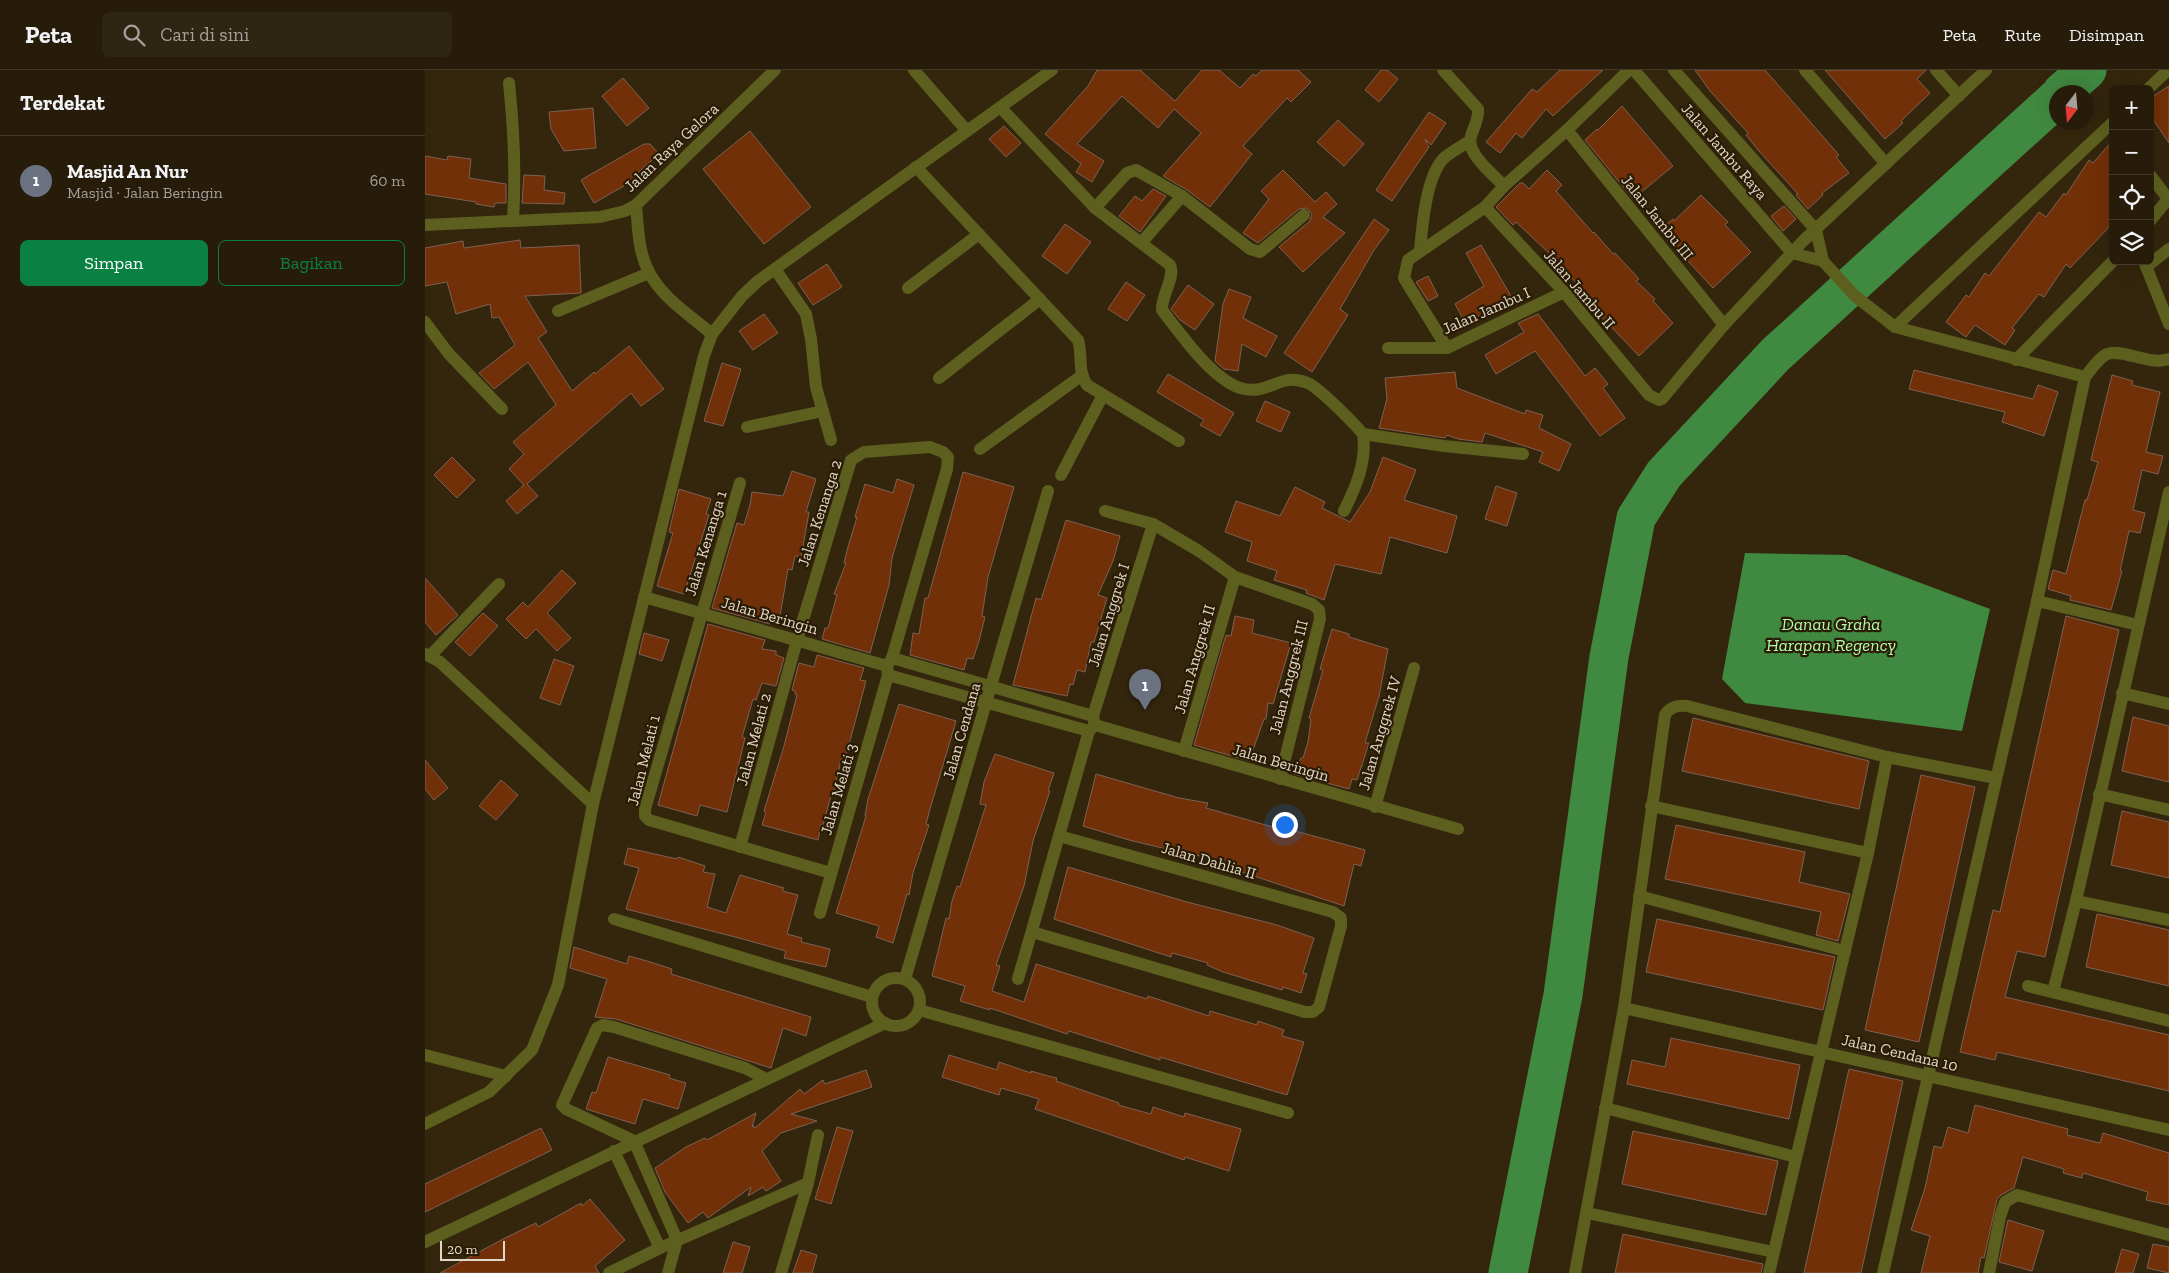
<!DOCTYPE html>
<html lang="id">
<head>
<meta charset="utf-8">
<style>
  :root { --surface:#271c0a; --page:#2f2513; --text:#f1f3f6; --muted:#a4a19c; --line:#433a2b; --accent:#0b8043 }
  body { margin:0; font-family:"Zilla Slab",serif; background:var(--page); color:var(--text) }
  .controls { position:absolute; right:15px; top:15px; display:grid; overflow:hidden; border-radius:8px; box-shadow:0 5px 20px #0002 }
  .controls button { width:45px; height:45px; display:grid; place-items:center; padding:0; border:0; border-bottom:1px solid var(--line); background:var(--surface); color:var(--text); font:25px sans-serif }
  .compass { position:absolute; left:1624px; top:15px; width:45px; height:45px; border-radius:50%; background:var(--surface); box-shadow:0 5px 20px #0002; rotate:196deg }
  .scale { position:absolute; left:15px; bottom:12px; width:65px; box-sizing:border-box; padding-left:5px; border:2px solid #e1d8c9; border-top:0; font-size:14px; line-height:18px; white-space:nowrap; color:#e1d8c9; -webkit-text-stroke:4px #2a1c04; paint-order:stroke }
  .you { position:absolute; left:859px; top:754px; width:18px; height:18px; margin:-12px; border:4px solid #fff; border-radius:50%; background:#1a73e8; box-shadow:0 0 0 8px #1a73e833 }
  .badge { display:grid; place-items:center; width:32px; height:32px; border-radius:50%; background:var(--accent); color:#fff; font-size:16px; font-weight:700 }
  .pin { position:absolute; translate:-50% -41px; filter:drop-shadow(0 1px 2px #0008) }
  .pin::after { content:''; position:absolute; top:26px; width:18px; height:15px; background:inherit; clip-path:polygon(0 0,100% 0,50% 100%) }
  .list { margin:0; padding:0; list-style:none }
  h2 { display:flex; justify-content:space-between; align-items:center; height:65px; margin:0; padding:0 20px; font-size:21px }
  h2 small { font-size:16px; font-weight:400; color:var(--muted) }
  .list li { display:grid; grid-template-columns:32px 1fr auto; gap:15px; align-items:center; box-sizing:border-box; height:90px; padding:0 20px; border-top:1px solid var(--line) }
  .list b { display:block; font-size:19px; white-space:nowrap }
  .list p { margin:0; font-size:16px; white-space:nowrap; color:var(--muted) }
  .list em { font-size:16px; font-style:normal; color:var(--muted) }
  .actions { display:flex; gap:10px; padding:15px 20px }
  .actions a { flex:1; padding:11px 0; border:1px solid var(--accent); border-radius:8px; text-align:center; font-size:18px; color:var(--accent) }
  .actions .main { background:var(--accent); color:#fff }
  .icon { flex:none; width:28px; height:28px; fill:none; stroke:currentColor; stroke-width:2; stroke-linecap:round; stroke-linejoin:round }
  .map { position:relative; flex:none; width:1744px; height:1203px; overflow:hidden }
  header { display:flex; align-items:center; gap:30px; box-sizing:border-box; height:70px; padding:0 25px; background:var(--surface); border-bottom:1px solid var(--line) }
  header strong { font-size:24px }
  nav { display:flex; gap:28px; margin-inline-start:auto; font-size:18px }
  .search { width:350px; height:45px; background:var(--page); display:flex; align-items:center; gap:12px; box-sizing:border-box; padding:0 18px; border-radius:8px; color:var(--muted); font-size:19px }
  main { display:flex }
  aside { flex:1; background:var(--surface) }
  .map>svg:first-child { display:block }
  .water { fill:#408940 }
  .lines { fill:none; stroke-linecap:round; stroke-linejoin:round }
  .river { stroke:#408940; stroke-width:39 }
  .building { fill:#713007; stroke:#7e6053 }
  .minor { stroke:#5d5f1f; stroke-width:12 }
  .tertiary { stroke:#5d5f1f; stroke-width:12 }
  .labels { text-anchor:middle; stroke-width:4.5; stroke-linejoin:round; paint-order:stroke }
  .street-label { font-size:16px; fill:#e1d8c9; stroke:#2a1c04 }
  .water-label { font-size:18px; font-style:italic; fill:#b0fbad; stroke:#2a1c04 }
</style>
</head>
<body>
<header>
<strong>Peta</strong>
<div class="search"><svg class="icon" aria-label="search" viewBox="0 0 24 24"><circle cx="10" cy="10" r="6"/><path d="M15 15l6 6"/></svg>Cari di sini</div>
<nav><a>Peta</a><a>Rute</a><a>Disimpan</a></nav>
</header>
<main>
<aside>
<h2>Terdekat<small></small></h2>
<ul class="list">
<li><span class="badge" style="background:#6b7280">1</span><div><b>Masjid An Nur</b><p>Masjid · Jalan Beringin</p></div><em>60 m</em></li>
</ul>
<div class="actions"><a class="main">Simpan</a><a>Bagikan</a></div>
</aside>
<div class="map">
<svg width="1744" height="1203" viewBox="0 0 1744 1203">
  <rect width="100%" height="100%" fill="#34260d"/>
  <!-- water -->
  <polygon class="water" points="1320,483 1421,485 1565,539 1537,661 1320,633 1297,609"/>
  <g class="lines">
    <!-- river -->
    <g class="river">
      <polyline points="1637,22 1662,0"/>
      <polyline points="1083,1203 1138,925 1184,587 1211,448 1239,404 1350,285 1632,28"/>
    </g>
  </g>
  <!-- building -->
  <g class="building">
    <polygon points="672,0 715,0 750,31 777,0 794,0 815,18 828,4 831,6 837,0 873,0 886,12 866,32 862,28 818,76 827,84 785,137 762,120 738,106 776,63 749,39 733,58 697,26 652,74 679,91 667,112 651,102 656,94 620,64 663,16"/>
    <polygon points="956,0 962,0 973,9 954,32 940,20"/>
    <polygon points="1135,0 1178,0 1128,46 1121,39 1097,68 1091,63 1075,83 1061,72 1107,19 1112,22"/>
    <polygon points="1270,0 1340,0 1414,85 1411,87 1424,103 1397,123 1398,125 1383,139 1371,125 1373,124 1333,80 1321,65 1323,63 1285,21"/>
    <polygon points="1400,0 1501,0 1492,9 1505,23 1476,51 1478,53 1460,69"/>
    <polygon points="198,8 224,38 202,56 177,26"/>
    <polygon points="1744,16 1744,73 1725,45 1725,28"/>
    <polygon points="1197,36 1248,96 1208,129 1160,70 1172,59 1173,60"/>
    <polygon points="168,38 171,78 139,81 126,59 124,42"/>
    <polygon points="1004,42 1021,53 1006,75 1000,69 1004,77 967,131 951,120"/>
    <polygon points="913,50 939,74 919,96 892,72"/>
    <polygon points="579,56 596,73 581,87 564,69"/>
    <polygon points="325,61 386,137 339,174 278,99"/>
    <polygon points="1688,70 1688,153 1645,198 1641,194 1619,227 1614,224 1587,258 1590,260 1580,275 1550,255 1541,267 1521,252 1541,225 1544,227 1560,203 1564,206 1614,142 1621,147 1639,123 1641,125 1664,90 1668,93"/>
    <polygon points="219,74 225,74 234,84 209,106 211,109 169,133 156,110"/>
    <polygon points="0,86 22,90 23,86 46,89 44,108 81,114 81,133 70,133 69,137 51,134 51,132 0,124"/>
    <polygon points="858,100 890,132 901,122 912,134 898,147 920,163 878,202 854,177 885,151 887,144 882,138 874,139 833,173 818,163 844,129 836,121"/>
    <polygon points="1122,100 1137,115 1131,121 1168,163 1169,162 1188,184 1190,183 1214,209 1211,211 1230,229 1228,231 1248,253 1214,286 1154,223 1158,219 1142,204 1144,202 1091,152 1088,155 1071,137 1095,113 1098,113 1104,119"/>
    <polygon points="99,105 120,106 119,120 140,123 139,134 97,133"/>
    <polygon points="728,119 741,126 715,162 694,146 710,126 717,131"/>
    <polygon points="1276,125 1303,152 1300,155 1326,182 1288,218 1234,160 1248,149 1249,151"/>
    <polygon points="1359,136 1371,149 1358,161 1346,146"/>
    <polygon points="949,149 964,160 949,180 915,239 923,245 887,302 859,283"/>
    <polygon points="640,154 666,172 642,204 617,186"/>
    <polygon points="95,170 96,178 154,175 156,223 100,226 122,262 113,268 147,321 169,302 170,304 204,276 239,319 216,336 206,323 102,414 113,426 92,444 81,431 99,415 84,399 99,384 88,372 131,335 103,292 69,319 54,303 90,275 74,247 67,248 65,234 31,244 22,212 0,216 0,178 38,171 39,178"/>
    <polygon points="1056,175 1086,226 1041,254 1030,234 1059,216 1041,183"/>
    <polygon points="402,194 417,217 388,235 373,213"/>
    <polygon points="1003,206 1013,226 1003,231 991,212"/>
    <polygon points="701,212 720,225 702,251 683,239"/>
    <polygon points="763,215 789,234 770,260 755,250 746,239"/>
    <polygon points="804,219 826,227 818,248 852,266 841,287 817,274 813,301 799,299 790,291 798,234"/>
    <polygon points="339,244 353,263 328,280 314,261"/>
    <polygon points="1113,244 1160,306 1170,298 1183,314 1178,318 1200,348 1175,366 1110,281 1071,304 1060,285 1099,262 1093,253"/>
    <polygon points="297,293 316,299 298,356 279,351"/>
    <polygon points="1489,300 1608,329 1613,315 1633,322 1619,366 1577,352 1580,342 1484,319"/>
    <polygon points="1030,302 1032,318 1100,344 1101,340 1118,345 1114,358 1146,374 1134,401 1114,392 1118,382 1060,363 1057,372 1033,369 1022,365 1020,368 954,358 962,329 960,308"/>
    <polygon points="743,304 809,343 795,366 775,355 779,350 732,322"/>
    <polygon points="1687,305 1708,311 1707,315 1735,322 1721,382 1738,386 1733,404 1717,400 1708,440 1720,443 1715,463 1704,461 1695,501 1697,501 1686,540 1645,530 1646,526 1623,519 1628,500 1641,504 1660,430 1662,430 1673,392 1666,390"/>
    <polygon points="840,331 865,342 856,362 831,351"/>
    <polygon points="27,387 50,410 32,428 9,405"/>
    <polygon points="958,387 991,400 979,430 1032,446 1022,483 965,467 956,504 910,494 899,530 881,523 882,520 849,510 852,501 822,491 827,472 800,462 811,431 855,446 870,417 900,432 897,438 925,452 945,422"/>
    <polygon points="367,401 391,409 381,442 384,442 376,487 370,486 367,500 363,499 355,546 348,545 345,554 287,538 312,453 319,455 325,435 327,422 358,426"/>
    <polygon points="538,402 589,417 563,507 557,546 560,547 554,571 548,589 542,588 539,600 485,585 488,563 494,564 500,528 503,528"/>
    <polygon points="472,409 489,415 467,488 464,515 445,583 397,569 400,558 403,558 412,525 409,524 421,493 419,493 423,477 432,447 430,447 440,414 468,423"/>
    <polygon points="1071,416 1092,423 1082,456 1060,449"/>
    <polygon points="254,419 286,429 281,444 284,445 259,524 232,516 248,463 244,462"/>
    <polygon points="641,450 695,466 688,491 673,525 682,528 669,572 666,572 660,602 652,600 648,615 645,614 642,626 588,615 611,528 616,530"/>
    <polygon points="137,500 151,513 122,543 146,568 132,581 111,559 101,569 81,549 98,532 103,537"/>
    <polygon points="0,508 33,545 11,565 0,552"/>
    <polygon points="58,543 73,556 45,586 30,572"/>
    <polygon points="810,546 829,550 827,563 866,573 848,634 843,633 841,649 839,649 824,691 769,675 801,565 806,566"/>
    <polygon points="1641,546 1694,560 1620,887 1592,881 1580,927 1744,965 1744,1021 1572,982 1570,990 1535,982 1568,840 1575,842"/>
    <polygon points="283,554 340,570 337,579 351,581 351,585 359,588 351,616 337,613 331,630 328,629 317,667 320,668 302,742 275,735 272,746 233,735"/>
    <polygon points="907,559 924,564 924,567 963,579 954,626 940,673 944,673 932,710 927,709 924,719 869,704 876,688 878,688 883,672 886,649 884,648 898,600 895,599"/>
    <polygon points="219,563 244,570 237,591 214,584"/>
    <polygon points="392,585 439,598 435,610 441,611 422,682 419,690 416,689 409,722 407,722 398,755 396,754 393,770 337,755 341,742 339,741 359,676 372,625 370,624 370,621 367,620 374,593 389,597"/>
    <polygon points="129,589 149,596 135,635 115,628"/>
    <polygon points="474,634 531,651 505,739 501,754 504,755 488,803 484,825 482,824 468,873 451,867 454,856 411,843 441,746 440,746 443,729"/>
    <polygon points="1708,647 1744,656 1744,712 1697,701"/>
    <polygon points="1268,648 1444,691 1434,739 1257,701"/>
    <polygon points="570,684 629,703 623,721 625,721 608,771 599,816 571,895 575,896 567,921 599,932 611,894 722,929 723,926 784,946 785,941 832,955 833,951 859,960 857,966 879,972 862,1025 735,987 735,990 644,961 642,964 565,938 565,940 535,931 540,916 507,906 521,848 524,849 527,831 532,816 535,817 561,735 555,734 559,712"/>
    <polygon points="0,690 23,718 9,730 0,719"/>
    <polygon points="671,704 754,728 783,733 781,738 851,758 852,756 940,780 936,796 929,794 919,836 814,801 814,798 762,782 762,784 704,770 658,756"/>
    <polygon points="1496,705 1550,717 1494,972 1440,960"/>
    <polygon points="76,710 93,725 71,750 54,736"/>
    <polygon points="1697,741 1744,752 1744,808 1686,795"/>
    <polygon points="1251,755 1380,782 1374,812 1425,824 1413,871 1391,865 1396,842 1240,809"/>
    <polygon points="203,778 252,789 253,787 280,796 278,802 290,804 282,837 301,843 315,805 359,818 357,821 373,825 362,864 377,868 376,872 405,879 401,897 359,888 361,881 314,868 201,839 214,798 199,794"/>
    <polygon points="643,797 762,832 852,855 889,868 878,903 882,904 876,923 858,917 857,920 798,902 782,895 783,893 747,883 746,887 629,849"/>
    <polygon points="1672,844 1744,860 1744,916 1661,897"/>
    <polygon points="1232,849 1410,887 1398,940 1221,902"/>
    <polygon points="149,877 202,894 204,886 222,891 247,899 246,904 386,947 381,966 358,958 346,998 191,949 170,947 182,909 145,898"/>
    <polygon points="1246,968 1375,995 1364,1049 1202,1014 1207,990 1240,997"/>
    <polygon points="524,985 572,1000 574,992 606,1003 606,1001 623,1006 632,1008 631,1011 694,1033 693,1035 726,1044 728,1037 759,1047 760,1043 816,1059 804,1101 760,1087 759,1090 610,1039 614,1029 576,1018 574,1025 517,1007"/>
    <polygon points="183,987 245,1005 244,1008 261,1013 253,1039 218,1029 210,1054 161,1039 167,1022 171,1023"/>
    <polygon points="1424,999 1478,1011 1461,1088 1436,1203 1379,1203"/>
    <polygon points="441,1000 447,1017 366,1044 392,1051 356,1063 337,1081 356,1111 341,1121 338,1117 323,1126 326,1117 283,1148 278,1142 263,1153 240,1122 230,1098 261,1077 280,1068 282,1070 331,1043 327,1057 328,1055 330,1058 375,1019 379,1024 398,1010 400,1014"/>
    <polygon points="1550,1035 1643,1059 1642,1065 1675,1073 1678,1063 1744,1083 1744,1135 1721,1130 1723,1122 1658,1103 1657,1108 1638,1103 1639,1099 1598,1087 1589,1118 1576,1125 1572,1129 1559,1188 1556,1187 1553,1203 1496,1203 1505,1166 1486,1160 1500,1118 1509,1076 1517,1078 1523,1057 1543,1063"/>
    <polygon points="412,1057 428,1061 406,1134 390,1129"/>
    <polygon points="116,1058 127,1080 0,1142 0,1114"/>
    <polygon points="1208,1061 1353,1091 1341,1145 1197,1114"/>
    <polygon points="165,1129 200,1170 170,1196 174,1203 15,1203 80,1168 111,1153 113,1157 156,1133 157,1136"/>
    <polygon points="1583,1150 1619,1161 1607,1201 1574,1192"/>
    <polygon points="1198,1164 1338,1194 1336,1203 1190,1203"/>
    <polygon points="308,1172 325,1177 317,1203 298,1203"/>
    <polygon points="1728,1174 1744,1177 1744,1203 1722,1198"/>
    <polygon points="1697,1179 1714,1184 1708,1203 1690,1203"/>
    <polygon points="376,1180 392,1185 387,1203 368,1203"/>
  </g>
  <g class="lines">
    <!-- minor -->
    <g class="minor">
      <polyline points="489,0 542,61"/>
      <path d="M1018 0 1053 39C1054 48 1049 57 1046 66 1041 84 1067 103 1079 116"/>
      <polyline points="1209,0 1367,183 1398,191"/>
      <polyline points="1249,0 1391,160 1398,191 1430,226 1470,257 1660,307"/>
      <polyline points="1380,0 1461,94"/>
      <polyline points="1511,0 1534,26"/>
      <path d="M84 13C89 60 91 103 88 150"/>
      <polyline points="1723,19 1743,0"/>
      <path d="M576 38 670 138 745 195C751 206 736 226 737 240 755 263 786 308 815 318 836 324 844 314 863 310 869 309 879 311 885 314 899 323 927 351 938 364 942 391 931 417 919 441"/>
      <polyline points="1142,60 1299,255"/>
      <path d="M491 97 653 270C658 285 652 300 662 315L754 371"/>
      <polyline points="1725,105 1744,130"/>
      <path d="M211 135C213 156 213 182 224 202 237 228 266 246 287 264"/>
      <polyline points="1060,137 1139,222 1224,325 1234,330 1237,329 1299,255 1378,171 1561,0"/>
      <polyline points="670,138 702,103 711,100 757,126 825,179 835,182 879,145"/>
      <polyline points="1725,151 1743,129"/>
      <polyline points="716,173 757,126"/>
      <path d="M995 181C997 157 1001 106 1019 88 1026 82 1037 76 1045 71"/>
      <polyline points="1719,191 1744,254"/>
      <polyline points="1721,197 1744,179"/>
      <polyline points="350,199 381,244 386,269 391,317 406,370"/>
      <polyline points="483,218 554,164"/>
      <polyline points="133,241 224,203"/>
      <polyline points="0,252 24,284 77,339"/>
      <polyline points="1470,257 1688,52"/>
      <polyline points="963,278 1022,278 1139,222"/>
      <polyline points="1022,278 979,208 983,190 1060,137 1079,116 1142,60 1204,0"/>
      <polyline points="1591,290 1688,191"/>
      <polyline points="514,308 615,229"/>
      <polyline points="322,357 398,341"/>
      <polyline points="938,364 1019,376 1098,384"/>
      <polyline points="555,379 656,306"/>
      <polyline points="636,405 678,325"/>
      <polyline points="315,413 220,739 220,746 224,750 406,803"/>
      <polyline points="680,441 728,454 774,481 810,507 887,534 894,540 895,549 855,709"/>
      <polyline points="219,527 462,596"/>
      <polyline points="1612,531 1713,555"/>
      <polyline points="0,584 15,592 168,734"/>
      <polyline points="5,586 74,514"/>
      <polyline points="467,588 668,646"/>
      <polyline points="463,605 664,661"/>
      <polyline points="1697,623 1744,634"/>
      <polyline points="670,655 1033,759"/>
      <polyline points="759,681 810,507"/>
      <polyline points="1674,724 1744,740"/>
      <polyline points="1226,736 1443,783"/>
      <polyline points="950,737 989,598"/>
      <polyline points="315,777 372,570 426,390 439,382 505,377 518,382 523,387 522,399 467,588 462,596 463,605 395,843"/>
      <polyline points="1214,826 1420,881"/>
      <polyline points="1651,831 1744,850"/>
      <polyline points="189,849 447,927"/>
      <polyline points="607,862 880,942 888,942 894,937 916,856 916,848 908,842 634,766"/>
      <circle cx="471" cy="932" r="24"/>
      <polyline points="480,909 623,421"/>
      <polyline points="593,909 664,661 670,655 668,646 728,454"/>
      <polyline points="1603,916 1744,951"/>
      <polyline points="1628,922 1651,831 1744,422"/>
      <polyline points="1199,938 1744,1060"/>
      <polyline points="494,940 863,1043"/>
      <polyline points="0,985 81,1006"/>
      <polyline points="1180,1038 1371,1087"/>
      <polyline points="0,1054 64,1022 107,980 133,915 168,734 279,286 287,264 317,226 333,211 627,0"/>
      <polyline points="189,1081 235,1178"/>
      <polyline points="1162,1143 1349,1182"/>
      <polyline points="0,1172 460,953"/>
      <polyline points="184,1203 235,1178 383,1113"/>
      <polyline points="243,1203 252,1170 209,1071 141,1039 137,1035 172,958 178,955 189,957 320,998 341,1009"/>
      <polyline points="356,1203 383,1113 393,1065"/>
      <path d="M1150 1203 1199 938 1240 645C1245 637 1252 635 1262 636L1462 687 1571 708"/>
      <polyline points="1344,1203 1443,783 1462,687"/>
      <path d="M1458 1203 1612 531 1660 307C1667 299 1673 288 1682 284 1698 278 1724 296 1744 289"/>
      <polyline points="1564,1203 1575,1147 1580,1132 1592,1125 1744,1165"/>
    </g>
    <!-- tertiary -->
    <polyline class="tertiary" points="0,155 175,147 200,141 211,135 350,0"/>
  </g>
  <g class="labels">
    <!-- street labels -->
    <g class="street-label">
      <text transform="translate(246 77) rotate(-43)" y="6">Jalan Raya Gelora</text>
      <text transform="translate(1300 81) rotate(49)" y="6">Jalan Jambu Raya</text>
      <text transform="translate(1233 147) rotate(51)" y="6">Jalan Jambu III</text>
      <text transform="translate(1155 219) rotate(49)" y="6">Jalan Jambu II</text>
      <text transform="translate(1061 240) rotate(-24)" y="6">Jalan Jambu I</text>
      <text transform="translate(394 443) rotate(-72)" y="6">Jalan Kenanga 2</text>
      <text transform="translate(280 473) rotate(-73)" y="6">Jalan Kenanga 1</text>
      <text transform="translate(345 545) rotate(16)" y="6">Jalan Beringin</text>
      <text transform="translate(683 545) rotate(-73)" y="6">Jalan Anggrek I</text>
      <text transform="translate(769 589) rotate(-74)" y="6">Jalan Anggrek II</text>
      <text transform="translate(863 607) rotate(-76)" y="6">Jalan Anggrek III</text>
      <text transform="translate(536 661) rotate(-74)" y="6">Jalan Cendana</text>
      <text transform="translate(954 663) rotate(-74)" y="6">Jalan Anggrek IV</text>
      <text transform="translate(328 669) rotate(-75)" y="6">Jalan Melati 2</text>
      <text transform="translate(218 690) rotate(-76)" y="6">Jalan Melati 1</text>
      <text transform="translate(856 692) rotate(16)" y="6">Jalan Beringin</text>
      <text transform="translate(413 719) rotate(-74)" y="6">Jalan Melati 3</text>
      <text transform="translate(784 790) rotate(16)" y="6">Jalan Dahlia II</text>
      <text transform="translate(1475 982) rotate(13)" y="6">Jalan Cendana 10</text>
    </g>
    <!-- water labels -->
    <g class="water-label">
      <text x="1406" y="560">Danau Graha<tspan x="1406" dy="21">Harapan Regency</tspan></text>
    </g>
  </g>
</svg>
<div class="controls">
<button>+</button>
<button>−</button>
<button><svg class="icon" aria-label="locate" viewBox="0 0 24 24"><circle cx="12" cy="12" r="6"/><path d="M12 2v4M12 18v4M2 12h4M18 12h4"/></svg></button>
<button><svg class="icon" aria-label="layers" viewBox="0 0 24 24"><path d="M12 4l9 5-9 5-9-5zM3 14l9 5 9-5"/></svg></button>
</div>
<svg class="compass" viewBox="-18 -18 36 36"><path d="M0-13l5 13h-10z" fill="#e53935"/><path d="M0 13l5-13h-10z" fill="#a4a19c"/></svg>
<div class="scale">20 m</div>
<div class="you"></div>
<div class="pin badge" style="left:720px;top:640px;background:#6b7280">1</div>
</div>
</main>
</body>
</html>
